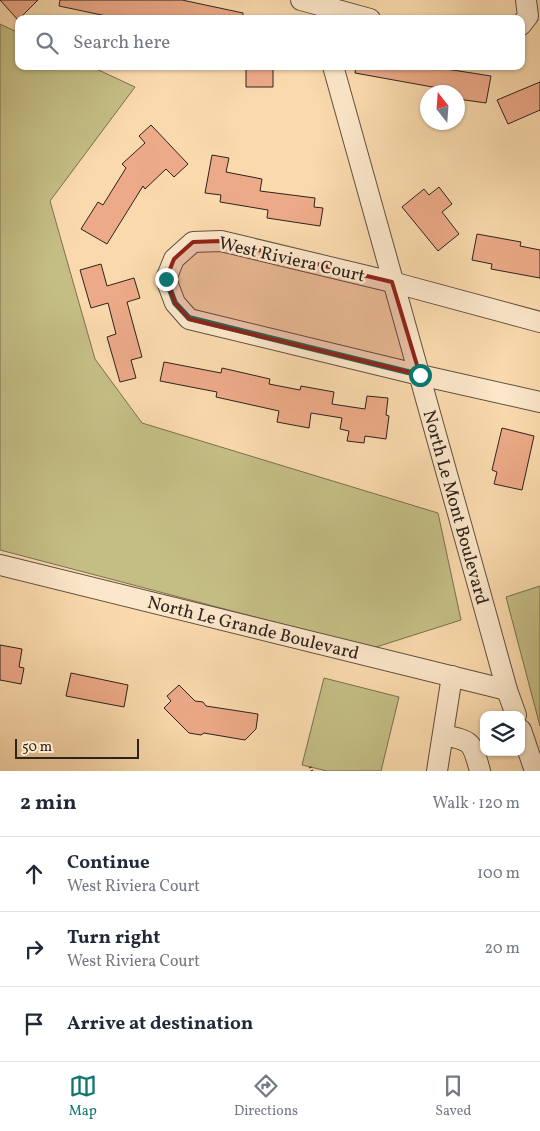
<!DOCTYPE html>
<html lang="en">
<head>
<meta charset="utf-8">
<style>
  :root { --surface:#fff; --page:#f2f2f3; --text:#1f2937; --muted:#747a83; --line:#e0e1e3; --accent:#0f766e }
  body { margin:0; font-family:Vollkorn,serif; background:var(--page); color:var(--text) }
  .controls { position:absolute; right:15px; bottom:15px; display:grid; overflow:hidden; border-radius:10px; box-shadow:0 1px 4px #0004 }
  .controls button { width:45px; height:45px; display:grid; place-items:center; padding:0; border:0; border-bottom:1px solid var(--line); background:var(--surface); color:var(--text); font:25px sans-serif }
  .compass { position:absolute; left:420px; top:85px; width:45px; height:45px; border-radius:50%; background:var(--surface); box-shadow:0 1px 4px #0004; rotate:343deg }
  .scale { position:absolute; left:15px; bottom:12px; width:124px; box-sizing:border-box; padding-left:5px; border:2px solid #2e221d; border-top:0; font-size:14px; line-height:18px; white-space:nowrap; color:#2e221d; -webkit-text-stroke:4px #fce7ca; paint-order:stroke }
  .stop { position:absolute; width:15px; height:15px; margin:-11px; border:4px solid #0f766e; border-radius:50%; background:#fff }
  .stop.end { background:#0f766e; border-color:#fff; box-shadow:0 1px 5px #0008 }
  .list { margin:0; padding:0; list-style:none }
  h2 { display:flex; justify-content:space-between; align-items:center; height:65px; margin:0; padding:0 20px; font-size:21px }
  h2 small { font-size:16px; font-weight:400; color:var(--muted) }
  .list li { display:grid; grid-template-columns:32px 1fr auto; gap:15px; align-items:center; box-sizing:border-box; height:75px; padding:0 20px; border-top:1px solid var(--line) }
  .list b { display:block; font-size:19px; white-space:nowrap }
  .list p { margin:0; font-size:16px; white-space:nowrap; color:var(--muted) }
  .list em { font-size:16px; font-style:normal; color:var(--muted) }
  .icon { flex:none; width:28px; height:28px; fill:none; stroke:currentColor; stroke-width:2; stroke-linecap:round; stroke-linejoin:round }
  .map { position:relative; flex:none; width:540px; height:771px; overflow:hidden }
  .search { position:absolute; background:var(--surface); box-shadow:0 1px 4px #0004; left:15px; right:15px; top:15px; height:55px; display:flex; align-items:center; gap:12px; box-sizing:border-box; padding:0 18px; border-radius:10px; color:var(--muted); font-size:19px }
  .sheet { height:290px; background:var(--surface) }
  nav { display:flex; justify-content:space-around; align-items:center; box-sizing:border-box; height:70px; border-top:1px solid var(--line); background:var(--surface); font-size:14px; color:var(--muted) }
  nav a { display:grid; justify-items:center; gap:2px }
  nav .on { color:var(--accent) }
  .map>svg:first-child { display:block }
  .green { fill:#c4be85; stroke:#797051 }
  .building { fill:#edaa88; stroke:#2e221d }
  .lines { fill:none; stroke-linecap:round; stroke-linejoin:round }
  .minor-casing { stroke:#615041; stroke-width:22 }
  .path { stroke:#2e221d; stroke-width:3; stroke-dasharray:1 2.5; stroke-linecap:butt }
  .minor { stroke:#fce7ca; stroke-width:20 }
  .route { stroke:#0f766e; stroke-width:6 }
  .marked { fill:#8f2418; fill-opacity:0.2; stroke:#8f2418; stroke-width:4; stroke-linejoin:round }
  .labels { text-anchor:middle; stroke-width:5; stroke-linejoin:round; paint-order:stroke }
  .street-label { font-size:18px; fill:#2e221d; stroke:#fce7ca }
</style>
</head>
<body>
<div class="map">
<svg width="540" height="771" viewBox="0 0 540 771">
  <rect width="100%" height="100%" fill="#fadaad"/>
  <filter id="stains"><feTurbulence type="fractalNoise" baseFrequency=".004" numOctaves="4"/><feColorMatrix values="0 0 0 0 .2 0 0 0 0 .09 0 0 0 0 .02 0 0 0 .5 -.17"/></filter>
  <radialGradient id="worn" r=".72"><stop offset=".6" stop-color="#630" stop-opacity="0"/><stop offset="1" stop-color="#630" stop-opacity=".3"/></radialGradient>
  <!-- green -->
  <g class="green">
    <polygon points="0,24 19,33 19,66 90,66 135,87 50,201 95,359 142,423 438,513 461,620 373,648 0,550"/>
    <polygon points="540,586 540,726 506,597"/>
    <polygon points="324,678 399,697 381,771 327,771 302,765"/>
  </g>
  <!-- building -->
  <g class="building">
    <polygon points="0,0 38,0 18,20"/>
    <polygon points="60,0 182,0 243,13 243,19 110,19 111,17 59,6"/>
    <polygon points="246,66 273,67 273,87 246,87"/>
    <polygon points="356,66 427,66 491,76 486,103 458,99 458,92 438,92 438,88 355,73"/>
    <polygon points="540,82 540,110 508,124 497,100"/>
    <polygon points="151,125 188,164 174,177 166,169 145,189 143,186 107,244 81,229 98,202 103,205 126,168 122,164 145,143 139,136"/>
    <polygon points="212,155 229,158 226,172 262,179 260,191 315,198 314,207 323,208 320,226 267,218 268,210 220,202 221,195 205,193"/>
    <polygon points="439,187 452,204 442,212 459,234 438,251 402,207 424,189 429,195"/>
    <polygon points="477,234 521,242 520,246 540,250 540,278 491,269 492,264 472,260"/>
    <polygon points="101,264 107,286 134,278 140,298 127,302 142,357 131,360 136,378 120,382 107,337 116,334 108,303 91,308 80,270"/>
    <polygon points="164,362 221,373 222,368 270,379 269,384 300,390 301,386 334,392 332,404 365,409 367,396 388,398 386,415 389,416 386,439 365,436 364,443 347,441 349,431 340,429 342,418 311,413 309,428 277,422 279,411 216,397 217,392 160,381"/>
    <polygon points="502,428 534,436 522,490 494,484 497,472 492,470"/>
    <polygon points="0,645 22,649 19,667 24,668 21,684 0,680"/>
    <polygon points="71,673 128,685 124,707 66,696"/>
    <polygon points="179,685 195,701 203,702 206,706 258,714 256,729 245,740 204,733 201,735 189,733 164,708 171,701 167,696"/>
  </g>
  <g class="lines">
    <defs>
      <g id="minor">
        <polyline points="301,0 370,19"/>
        <polyline points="521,25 528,16 526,0"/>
        <path id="s1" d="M333 66C390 275 450 482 507 690L516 715"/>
        <polyline points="540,322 392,282 221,241 193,242 174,259 166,279 175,303 189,319 420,375 540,402"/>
        <path id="s2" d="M0 565 507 690"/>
        <polyline points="521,730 535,771"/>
        <path d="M443 735C473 741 472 742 480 771"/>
        <polyline points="437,771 452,676"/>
      </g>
    </defs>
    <!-- minor casing -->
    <use href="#minor" class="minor-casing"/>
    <!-- path -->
    <polyline class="path" points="310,767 312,771"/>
    <!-- minor -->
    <use href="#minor" class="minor"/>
  </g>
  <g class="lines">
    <!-- route -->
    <polyline class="route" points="166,279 175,303 189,318 420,375"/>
  </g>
  <!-- marked area -->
  <path class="marked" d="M221 241 392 282 420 375 189 319 175 303 166 279 174 259 193 242Z"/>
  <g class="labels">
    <!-- street labels -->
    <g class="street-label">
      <text transform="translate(292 259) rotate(13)" y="6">West Riviera Court</text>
      <text dy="6" stroke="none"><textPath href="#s1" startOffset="458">North Le Mont Boulevard</textPath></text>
      <text dy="6" stroke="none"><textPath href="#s2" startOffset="261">North Le Grande Boulevard</textPath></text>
    </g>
  </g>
  <rect width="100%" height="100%" filter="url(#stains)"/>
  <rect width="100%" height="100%" fill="url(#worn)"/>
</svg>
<div class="controls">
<button><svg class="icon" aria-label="layers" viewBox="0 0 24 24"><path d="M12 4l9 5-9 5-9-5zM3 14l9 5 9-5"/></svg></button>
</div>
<svg class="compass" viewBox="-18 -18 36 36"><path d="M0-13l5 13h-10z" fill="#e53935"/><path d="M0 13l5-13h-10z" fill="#747a83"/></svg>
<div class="scale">50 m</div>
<div class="stop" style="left:420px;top:375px"></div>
<div class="stop end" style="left:166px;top:279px"></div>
<div class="search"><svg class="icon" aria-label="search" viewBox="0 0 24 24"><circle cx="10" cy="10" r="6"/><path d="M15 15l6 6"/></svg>Search here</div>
</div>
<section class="sheet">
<h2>2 min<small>Walk · 120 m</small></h2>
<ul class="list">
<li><svg class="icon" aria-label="ahead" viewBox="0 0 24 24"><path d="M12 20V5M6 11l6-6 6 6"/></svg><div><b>Continue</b><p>West Riviera Court</p></div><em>100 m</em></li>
<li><svg class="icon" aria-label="right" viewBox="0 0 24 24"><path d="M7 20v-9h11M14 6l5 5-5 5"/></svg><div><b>Turn right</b><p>West Riviera Court</p></div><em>20 m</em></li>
<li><svg class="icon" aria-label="arrive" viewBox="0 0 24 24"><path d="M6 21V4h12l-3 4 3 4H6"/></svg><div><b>Arrive at destination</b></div></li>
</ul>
</section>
<nav>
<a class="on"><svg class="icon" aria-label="map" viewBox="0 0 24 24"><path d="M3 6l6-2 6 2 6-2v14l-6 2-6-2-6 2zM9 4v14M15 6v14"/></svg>Map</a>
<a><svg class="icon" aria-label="directions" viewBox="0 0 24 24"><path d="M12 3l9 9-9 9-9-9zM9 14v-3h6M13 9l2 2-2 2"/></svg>Directions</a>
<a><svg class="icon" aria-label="saved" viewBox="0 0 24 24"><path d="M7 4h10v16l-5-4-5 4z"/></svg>Saved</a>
</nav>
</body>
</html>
